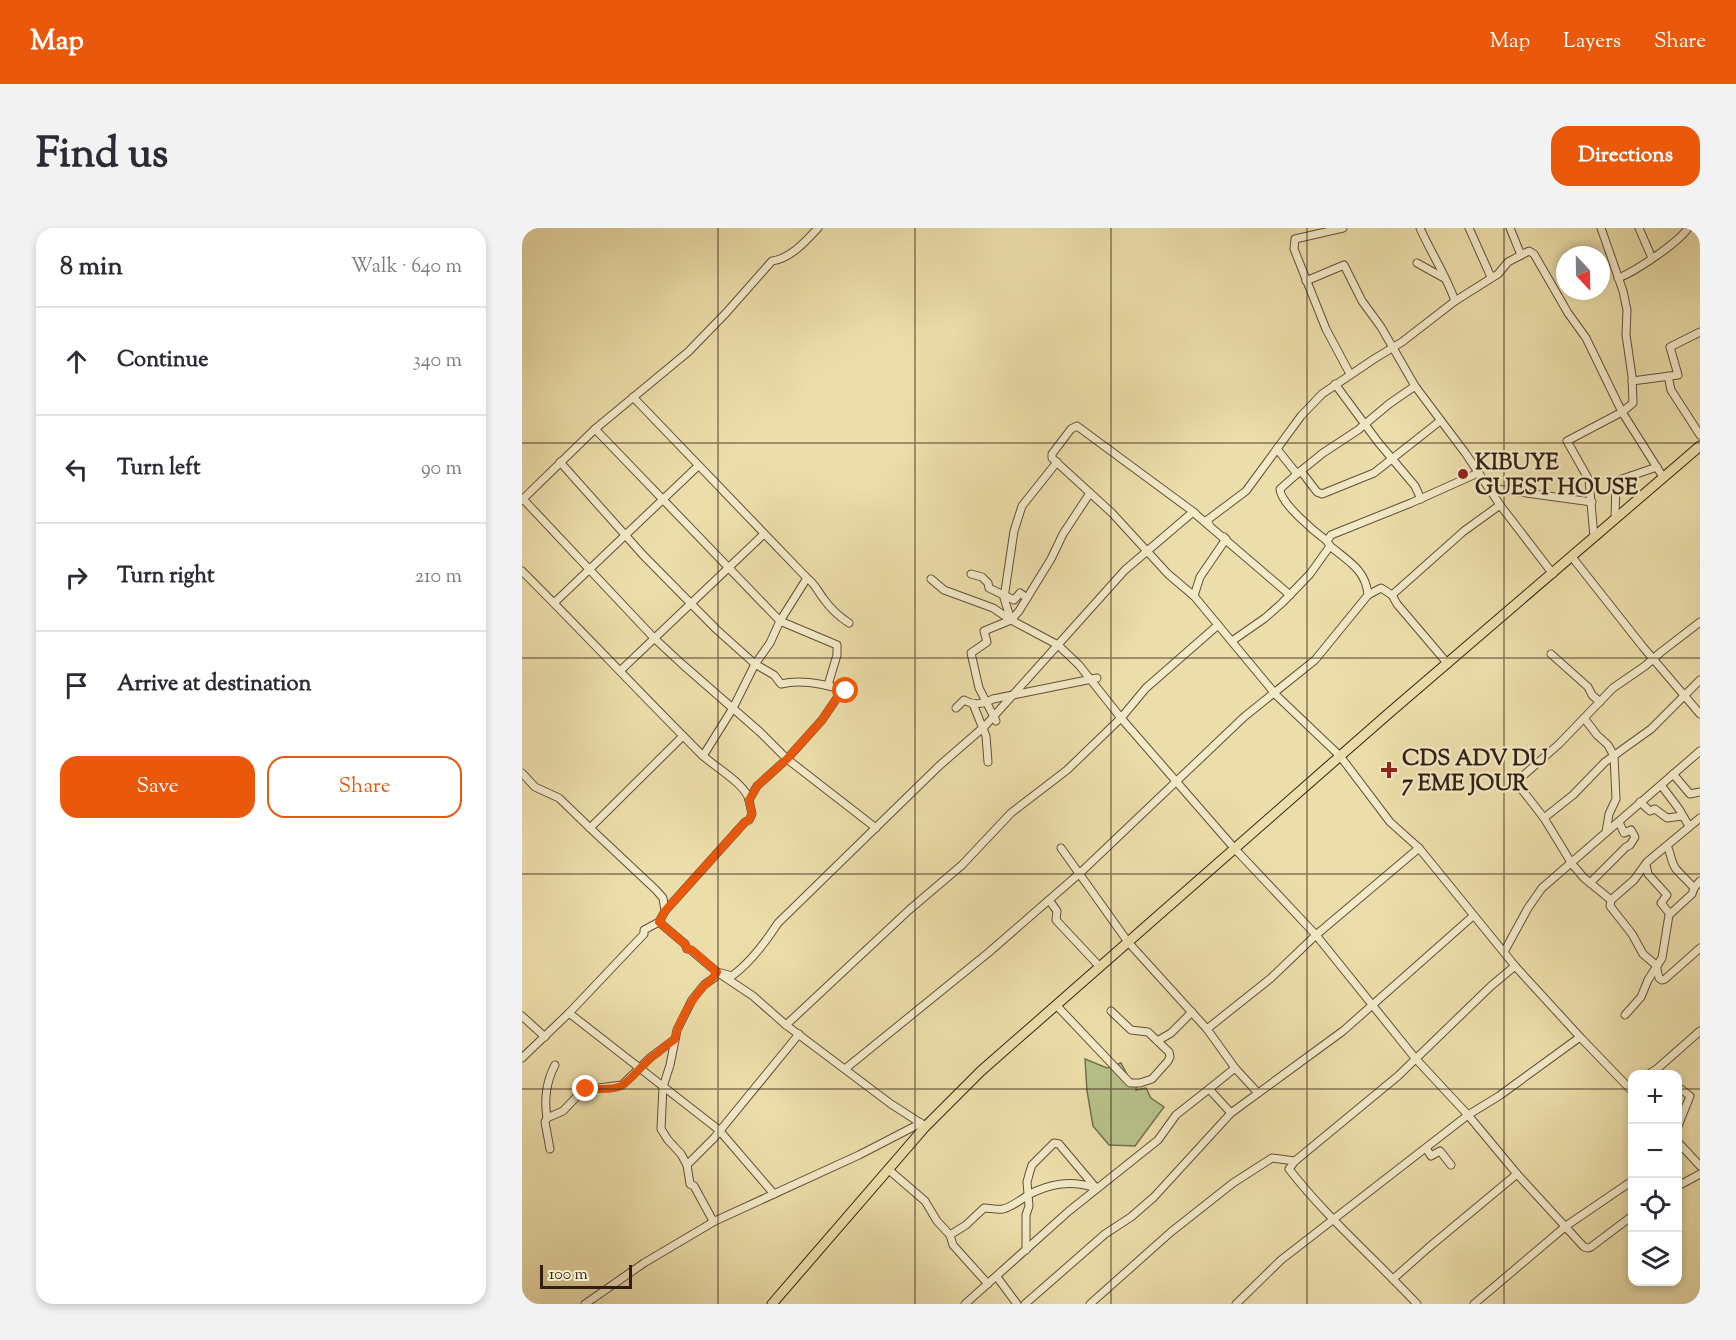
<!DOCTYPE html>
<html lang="en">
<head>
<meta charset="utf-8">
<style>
  :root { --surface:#fff; --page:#f2f2f3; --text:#2b2b33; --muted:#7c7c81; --line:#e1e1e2; --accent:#ea580c }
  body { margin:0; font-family:"Sorts Mill Goudy",serif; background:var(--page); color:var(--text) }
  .controls { position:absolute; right:18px; bottom:18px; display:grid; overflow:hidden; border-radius:12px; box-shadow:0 3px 9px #0003 }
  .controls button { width:54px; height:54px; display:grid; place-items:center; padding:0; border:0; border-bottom:2px solid var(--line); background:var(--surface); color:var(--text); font:30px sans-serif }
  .compass { position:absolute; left:1034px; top:18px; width:54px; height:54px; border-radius:50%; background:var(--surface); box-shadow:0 3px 9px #0003; rotate:158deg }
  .scale { position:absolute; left:18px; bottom:15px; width:92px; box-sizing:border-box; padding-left:6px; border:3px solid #321f13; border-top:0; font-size:16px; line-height:21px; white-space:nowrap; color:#321f13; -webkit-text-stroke:4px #f3eac8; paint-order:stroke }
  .stop { position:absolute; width:18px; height:18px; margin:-14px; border:4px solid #ea580c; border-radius:50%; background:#fff }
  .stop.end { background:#ea580c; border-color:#fff; box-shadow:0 2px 6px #0008 }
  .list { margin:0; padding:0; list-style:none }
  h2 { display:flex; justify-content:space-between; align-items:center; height:78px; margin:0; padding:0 24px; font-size:26px }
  h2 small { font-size:20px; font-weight:400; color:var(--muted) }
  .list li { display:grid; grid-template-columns:39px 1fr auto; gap:18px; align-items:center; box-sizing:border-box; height:108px; padding:0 24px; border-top:2px solid var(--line) }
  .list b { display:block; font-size:22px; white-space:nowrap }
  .list em { font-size:20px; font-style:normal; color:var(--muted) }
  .actions { display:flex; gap:12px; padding:18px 24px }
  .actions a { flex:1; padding:14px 0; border:2px solid var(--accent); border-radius:18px; text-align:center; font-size:21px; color:var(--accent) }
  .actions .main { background:var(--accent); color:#fff }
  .icon { flex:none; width:33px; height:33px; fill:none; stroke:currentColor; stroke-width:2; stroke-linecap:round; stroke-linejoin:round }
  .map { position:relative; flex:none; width:1178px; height:1076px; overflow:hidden; border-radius:18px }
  header { display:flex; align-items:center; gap:36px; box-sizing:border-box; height:84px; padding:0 30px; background:var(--accent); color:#fff }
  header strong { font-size:28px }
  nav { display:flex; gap:33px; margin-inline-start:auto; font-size:21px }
  .intro { display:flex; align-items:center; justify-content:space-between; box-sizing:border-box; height:144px; padding:0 36px }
  h1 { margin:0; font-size:42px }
  .button { padding:15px 27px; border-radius:18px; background:var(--accent); color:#fff; font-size:21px; font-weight:700 }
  main { display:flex; gap:36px; padding:0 36px }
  aside { flex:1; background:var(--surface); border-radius:18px; box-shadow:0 3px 9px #0003 }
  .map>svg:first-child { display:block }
  .green { fill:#b7c189; stroke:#74704e; stroke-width:1.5 }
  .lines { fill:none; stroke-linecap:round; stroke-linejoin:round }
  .minor-casing { stroke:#604f39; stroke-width:9 }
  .highway-casing { stroke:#321f13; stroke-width:11 }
  .minor { stroke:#f3eac8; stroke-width:7 }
  .highway { stroke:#ecdeaa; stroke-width:9 }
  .route { stroke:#ea580c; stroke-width:8 }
  .grid { fill:none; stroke:#321f13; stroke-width:1.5; stroke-opacity:0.55 }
  .poi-dot { fill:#8f2418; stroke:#f3eac8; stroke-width:2 }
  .labels { text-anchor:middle; stroke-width:4.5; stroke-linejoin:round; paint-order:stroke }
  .poi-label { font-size:22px; font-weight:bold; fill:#321f13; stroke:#f3eac8; text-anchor:start }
</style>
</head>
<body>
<header>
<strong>Map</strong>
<nav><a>Map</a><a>Layers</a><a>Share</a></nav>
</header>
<div class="intro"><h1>Find us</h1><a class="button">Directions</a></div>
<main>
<aside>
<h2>8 min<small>Walk · 640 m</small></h2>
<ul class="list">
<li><svg class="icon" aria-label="ahead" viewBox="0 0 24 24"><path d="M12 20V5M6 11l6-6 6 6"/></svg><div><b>Continue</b></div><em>340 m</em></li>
<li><svg class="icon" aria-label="left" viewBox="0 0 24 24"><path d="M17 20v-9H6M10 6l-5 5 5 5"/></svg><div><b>Turn left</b></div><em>90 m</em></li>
<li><svg class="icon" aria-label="right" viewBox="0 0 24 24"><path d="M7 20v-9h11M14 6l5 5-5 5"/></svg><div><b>Turn right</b></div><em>210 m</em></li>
<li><svg class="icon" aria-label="arrive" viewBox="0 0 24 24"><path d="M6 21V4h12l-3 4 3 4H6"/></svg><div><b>Arrive at destination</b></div></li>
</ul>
<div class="actions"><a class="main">Save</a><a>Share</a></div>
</aside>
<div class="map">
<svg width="1178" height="1076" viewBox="0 0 1178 1076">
  <rect width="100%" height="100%" fill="#ecdeaa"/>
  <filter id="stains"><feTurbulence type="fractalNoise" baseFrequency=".00333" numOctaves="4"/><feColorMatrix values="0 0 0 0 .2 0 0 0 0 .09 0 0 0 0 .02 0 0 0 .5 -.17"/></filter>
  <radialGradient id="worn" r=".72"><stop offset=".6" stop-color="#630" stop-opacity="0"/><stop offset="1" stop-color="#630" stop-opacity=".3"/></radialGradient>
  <!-- green -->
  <polygon class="green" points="563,831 585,840 599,835 607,850 615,854 614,862 624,860 629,870 642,879 613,918 587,917 571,898 565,863"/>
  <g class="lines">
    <defs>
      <g id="minor">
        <polyline points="821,0 773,11 772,21 804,101 828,146"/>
        <path d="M898 0C909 25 924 47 933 73"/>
        <polyline points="947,0 969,49"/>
        <polyline points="988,0 999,27"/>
        <polyline points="1117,0 1130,30"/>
        <polyline points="1175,0 1178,4"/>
        <polyline points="895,35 922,50"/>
        <path d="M1096 50C1113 44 1157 14 1166 0"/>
        <polyline points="784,53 822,37 840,73 859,99 893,158 944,226 978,277 1031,346"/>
        <polyline points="1146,148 1149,162 1178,207"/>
        <polyline points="1110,153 1156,147 1148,119 1178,104"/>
        <polyline points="813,156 856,214 893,258 899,271"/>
        <polyline points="111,169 285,350 258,393 248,415 233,436 211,480 181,528"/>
        <polyline points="73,201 258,393 315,417 315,427 306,457"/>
        <path d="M755 221 775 246 758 261C758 275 793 304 805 313"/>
        <polyline points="779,243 795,264 800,266 852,245 918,193"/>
        <polyline points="775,246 801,225 836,202 867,176 893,158"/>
        <polyline points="967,260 1070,274"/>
        <polyline points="1,271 132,410 160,436 238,504 265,531 354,600"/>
        <path d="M0 272 73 201 166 124 204 85 250 33C268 31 284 13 296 0"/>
        <polyline points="673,285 555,198 549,201 530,226 530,230 590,285 646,346 672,368 755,468 818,528 868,594 897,620 993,738 1058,809 1110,863"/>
        <polyline points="1093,290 1094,253 1135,239"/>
        <polyline points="687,296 684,293 724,263 779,188 800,166 852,131 880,114 933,73 976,46 986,34 1007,23 1012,26 1046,85 1064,110 1100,184 1111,175 1110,148 1104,107 1105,82 1101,63 1079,0"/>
        <polyline points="1072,309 1067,252 1045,213 1100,184 1141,249"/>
        <path d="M808 318C826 333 844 342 846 367L859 360 870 367 875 376 926 436"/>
        <polyline points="1050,329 1121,419 1178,486"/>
        <path d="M0 343C60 403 118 465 179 526 191 538 224 556 227 572"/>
        <polyline points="449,346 460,349 466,355 467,360 492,372 498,365 505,370"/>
        <path d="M285 350C293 356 295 362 301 370 308 380 316 388 327 395"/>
        <polyline points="409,351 422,362 471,380 489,392 536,417 557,437 599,490 713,621 794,707 893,830 946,887 995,946 1062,1019 1066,1020 1069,1019 1110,988"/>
        <polyline points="870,367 942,303 978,277"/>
        <polyline points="672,368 678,349 704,311 702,309"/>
        <polyline points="32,375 176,238"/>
        <polyline points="489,392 482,370 492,303 500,278 535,234"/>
        <polyline points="1178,394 1139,424 1123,438 1091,460 1037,516 994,554 1022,590 1050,636 1062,650 1089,672 1088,678 1110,706 1121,726 1134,737 1137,750 1140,752 1143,751 1178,720"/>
        <polyline points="710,413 743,390 760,375 788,346 808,318 805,313 809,307 889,275 956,245"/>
        <polyline points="1029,426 1066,459 1070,467 1078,474"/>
        <polyline points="98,443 242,306"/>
        <polyline points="451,476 464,508 466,534"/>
        <path d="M434 480 442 472C452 478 461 476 471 471L575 450"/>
        <polyline points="1062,490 1075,507 1086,517 1092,528 1094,571 1087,586 1084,604"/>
        <polyline points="474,493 457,460 449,425 465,414 462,403 489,392 497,383 529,331 541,306 568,265"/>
        <polyline points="0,545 13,559 37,570 68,600 134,662 141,670 143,683"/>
        <polyline points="1151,546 1168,566 1178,564"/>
        <polyline points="1139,557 1157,581 1167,598"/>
        <polyline points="1118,574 1128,583 1133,581 1145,590 1160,588"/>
        <polyline points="1022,590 1051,567 1083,534 1129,501 1178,452"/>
        <polyline points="68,600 161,508"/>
        <path d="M1145 618C1149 625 1149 635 1154 641 1159 647 1166 653 1172 660"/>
        <polyline points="539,620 606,714 685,801 713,840 736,865"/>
        <polyline points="1124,637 1126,646 1145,667 1139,675 1148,686"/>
        <polyline points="1068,655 1104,619 1108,617 1113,609 1109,602 1102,605 1097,594"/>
        <polyline points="527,672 535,683 534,692 578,739"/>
        <polyline points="1089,672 1112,652 1125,634 1178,590"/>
        <polyline points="137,694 163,716 165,721 169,722 195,744 231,768 264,797 369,876 400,896"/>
        <polyline points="982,724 1006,680 1020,660 1178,523"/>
        <polyline points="535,778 608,855 618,855 630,851 646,833 648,829 647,824 626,804 609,802 589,783"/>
        <polyline points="47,785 197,902 252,966"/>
        <polyline points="1103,787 1119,769 1126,752 1140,730 1147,687 1170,666 1172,660 1178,653"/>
        <polyline points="0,788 23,809"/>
        <polyline points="264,797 387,682 440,637 489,585 545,542 599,490 624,460 696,397"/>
        <polyline points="685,801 749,750 794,707 897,620"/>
        <polyline points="637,812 649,805 670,784"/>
        <path d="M0 830 47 785 122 706V702L137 694 143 683 223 594 227 592 230 586 227 572 235 558 265 531 300 492 317 467 324 463C303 456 280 451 259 456L252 447 233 436 194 401 121 327 38 234"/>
        <polyline points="323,841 466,725 558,645 722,489 793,432 846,367"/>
        <polyline points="1127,846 1136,840 1178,803"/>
        <polyline points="1156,859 1168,868 1156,898"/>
        <polyline points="687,861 713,840"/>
        <path d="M25 890C22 871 24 854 33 837"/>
        <polyline points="1156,914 1178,938"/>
        <polyline points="904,920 909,928 918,923 929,937"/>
        <polyline points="28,921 23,894 25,890 41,883 61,862 100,857 129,829 153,811"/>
        <path d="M773 933 767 941C805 990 853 1031 895 1076"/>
        <polyline points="165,937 192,910 277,806"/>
        <path d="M367 942 403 973 415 993 428 1007 444 997 462 980C468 980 475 982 481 981 489 979 499 972 506 967 529 955 549 952 574 960L537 916 532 915 510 937 508 943 505 954 507 978 504 987V1022"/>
        <polyline points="1156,958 1178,946"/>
        <path d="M193 993 190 991 172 958 168 956 165 937 159 926 146 912 139 901 141 859 148 837 155 802 170 772 182 757 193 749 195 744 210 748C229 734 243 715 256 695L417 538 463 498 603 342 671 284 768 367"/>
        <polyline points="428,1007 431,1017 466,1056"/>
        <polyline points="475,1049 495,1076"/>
        <polyline points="871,1051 906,1020 995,946"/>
        <polyline points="63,1076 122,1035 193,993 337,927 399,895"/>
        <polyline points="443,1076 547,983 636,912 654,887 687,861 709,885"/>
        <polyline points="503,1076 583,1006 609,989 632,969 709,885 821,803 951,688"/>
        <polyline points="568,1076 649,1004 711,955 750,930 773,933 876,848 969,758 993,738"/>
        <polyline points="714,1076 759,1032 946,887 977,868 1058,809"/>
        <polyline points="952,1076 1044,998 1110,953"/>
      </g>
      <polyline id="highway" points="250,1076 403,899 459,843 866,486 1178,218"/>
    </defs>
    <!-- minor casing -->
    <use href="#minor" class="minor-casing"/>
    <!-- highway casing -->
    <use href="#highway" class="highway-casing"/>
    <!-- minor -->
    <use href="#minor" class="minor"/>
    <!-- highway -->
    <use href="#highway" class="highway"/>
  </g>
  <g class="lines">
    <!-- route -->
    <path class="route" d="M64 861C75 860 89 863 99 858 112 851 122 832 136 825L138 822 153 811C156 794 171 769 183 757 187 753 192 750 195 744L170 722 165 721 163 716 137 694 143 683 223 594 227 592 230 586 227 572 235 558 265 531 300 492 317 467 324 463"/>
  </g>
  <!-- grid -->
  <path class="grid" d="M196 0V1076M393 0V1076M589 0V1076M785 0V1076M982 0V1076M0 215H1178M0 430H1178M0 646H1178M0 861H1110M1156 861H1178"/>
  <!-- markers -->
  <g class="poi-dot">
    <circle cx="941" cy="246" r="6"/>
    <path d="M864 533h6v6h6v6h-6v6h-6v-6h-6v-6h6z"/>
  </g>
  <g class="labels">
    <!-- poi labels -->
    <g class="poi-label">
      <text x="953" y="241">KIBUYE<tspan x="953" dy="25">GUEST HOUSE</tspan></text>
      <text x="880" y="537">CDS ADV DU<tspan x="880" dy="25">7 EME JOUR</tspan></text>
    </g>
  </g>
  <rect width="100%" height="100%" filter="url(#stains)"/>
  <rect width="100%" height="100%" fill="url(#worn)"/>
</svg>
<div class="controls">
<button>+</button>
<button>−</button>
<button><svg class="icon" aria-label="locate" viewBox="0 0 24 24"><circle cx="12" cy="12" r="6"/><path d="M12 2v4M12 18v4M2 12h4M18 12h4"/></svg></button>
<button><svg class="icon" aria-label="layers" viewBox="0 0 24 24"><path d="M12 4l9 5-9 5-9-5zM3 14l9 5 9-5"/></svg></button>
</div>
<svg class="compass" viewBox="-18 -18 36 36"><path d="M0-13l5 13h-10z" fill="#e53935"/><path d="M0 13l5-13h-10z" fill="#7c7c81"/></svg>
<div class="scale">100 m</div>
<div class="stop" style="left:324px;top:463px"></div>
<div class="stop end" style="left:64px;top:861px"></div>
</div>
</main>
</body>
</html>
